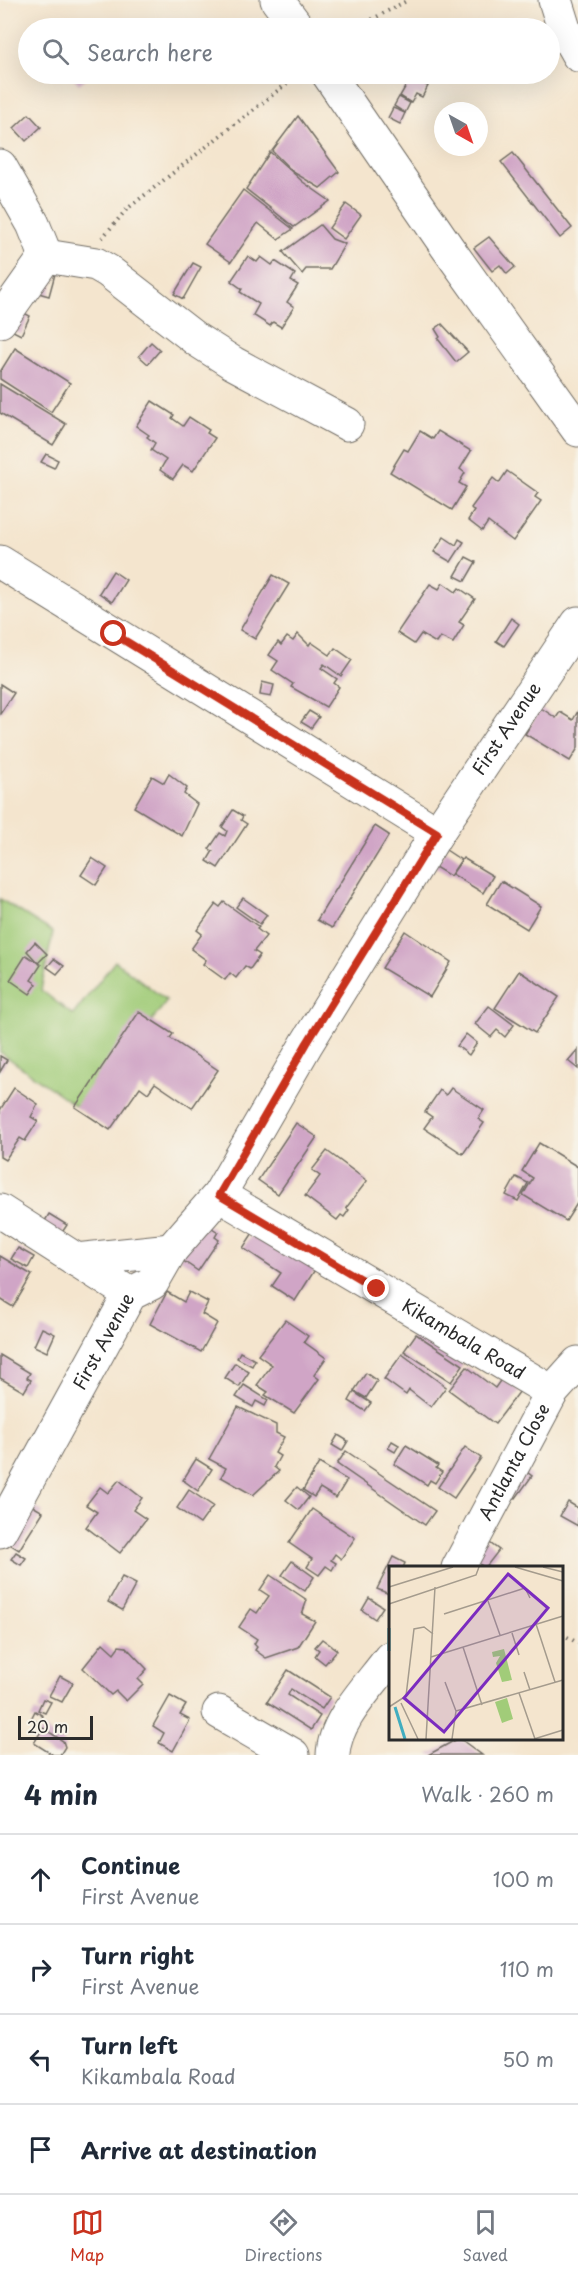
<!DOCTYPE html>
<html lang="en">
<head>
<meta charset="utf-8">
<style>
  :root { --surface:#fff; --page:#f2f2f3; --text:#1f2937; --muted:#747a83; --line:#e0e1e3; --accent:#c8321e }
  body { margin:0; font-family:"Playpen Sans",sans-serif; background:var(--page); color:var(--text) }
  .compass { position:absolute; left:434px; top:102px; width:54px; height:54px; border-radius:50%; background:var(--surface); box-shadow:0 6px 24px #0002; rotate:140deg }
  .scale { position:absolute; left:18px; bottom:15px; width:75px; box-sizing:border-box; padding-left:6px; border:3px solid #2b2b2b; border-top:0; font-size:16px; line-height:21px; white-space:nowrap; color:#2b2b2b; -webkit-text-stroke:4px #f7f3e8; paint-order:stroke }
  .stop { position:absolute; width:18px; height:18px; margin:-14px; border:4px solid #c8321e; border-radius:50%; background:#fff }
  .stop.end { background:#c8321e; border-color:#fff; box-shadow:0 2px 6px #0008 }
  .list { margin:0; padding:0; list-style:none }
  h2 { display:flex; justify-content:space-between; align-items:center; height:78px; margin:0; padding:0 24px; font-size:26px }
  h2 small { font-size:20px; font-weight:400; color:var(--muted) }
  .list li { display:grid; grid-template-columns:39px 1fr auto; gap:18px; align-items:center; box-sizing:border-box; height:90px; padding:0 24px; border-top:2px solid var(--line) }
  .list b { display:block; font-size:22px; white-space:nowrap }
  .list p { margin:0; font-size:20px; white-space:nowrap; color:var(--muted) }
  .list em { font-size:20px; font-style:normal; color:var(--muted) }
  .icon { flex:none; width:33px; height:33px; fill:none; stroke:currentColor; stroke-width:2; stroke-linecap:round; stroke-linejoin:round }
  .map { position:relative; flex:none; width:578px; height:1755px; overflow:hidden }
  .search { position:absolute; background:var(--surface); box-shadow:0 6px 24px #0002; left:18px; right:18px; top:18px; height:66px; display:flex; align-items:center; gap:15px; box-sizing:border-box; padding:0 21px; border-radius:33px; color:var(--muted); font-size:22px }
  .sheet { height:438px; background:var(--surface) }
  nav { display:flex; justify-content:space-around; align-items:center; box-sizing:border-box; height:84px; border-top:2px solid var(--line); background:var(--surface); font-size:16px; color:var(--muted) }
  nav a { display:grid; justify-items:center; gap:3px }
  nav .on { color:var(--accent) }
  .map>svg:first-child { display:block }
  .green { fill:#a1cc79; stroke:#667c52; stroke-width:1.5 }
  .building { fill:#d0a5c6 }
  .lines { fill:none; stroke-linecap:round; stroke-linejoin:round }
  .minor-casing { stroke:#716c64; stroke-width:35 }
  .path { stroke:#716c64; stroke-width:4; stroke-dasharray:1.5 4.5; stroke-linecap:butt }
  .minor { stroke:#fff; stroke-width:33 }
  .route { stroke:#c8321e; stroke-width:8 }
  .labels { text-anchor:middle; stroke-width:4.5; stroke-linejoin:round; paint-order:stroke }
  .street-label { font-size:18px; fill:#2b2b2b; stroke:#f7f3e8 }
  .inset-river { fill:none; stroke:#41adbf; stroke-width:3 }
  .inset-road { fill:none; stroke:#a49b8d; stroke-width:1.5 }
  .view { fill:#7b2cbf; fill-opacity:0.15; stroke:#7b2cbf; stroke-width:3 }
  .inset-edge { fill:none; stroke:#2b2b2b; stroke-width:3 }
</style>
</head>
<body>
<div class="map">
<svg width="578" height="1755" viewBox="0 0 578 1755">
  <rect width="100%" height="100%" fill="#f7f3e8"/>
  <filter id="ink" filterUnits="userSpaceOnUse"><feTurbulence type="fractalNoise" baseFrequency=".0167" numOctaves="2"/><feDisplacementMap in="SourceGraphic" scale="12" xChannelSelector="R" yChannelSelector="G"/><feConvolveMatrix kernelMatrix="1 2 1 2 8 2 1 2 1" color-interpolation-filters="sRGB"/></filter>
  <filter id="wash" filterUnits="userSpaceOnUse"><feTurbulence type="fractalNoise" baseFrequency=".008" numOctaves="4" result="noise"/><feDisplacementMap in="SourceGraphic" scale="24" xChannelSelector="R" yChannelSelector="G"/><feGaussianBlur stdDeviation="1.35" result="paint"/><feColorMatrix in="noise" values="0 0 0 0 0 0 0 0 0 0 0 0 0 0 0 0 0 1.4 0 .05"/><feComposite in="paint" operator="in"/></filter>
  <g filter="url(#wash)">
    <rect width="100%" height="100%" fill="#f4e5ce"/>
    <!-- green -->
    <polygon class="green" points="0,899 53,932 41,990 73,1015 115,961 167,1001 83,1111 0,1052"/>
    <g id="blocks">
      <!-- building -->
      <g class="building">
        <polygon points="70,74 82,74 86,78 79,84"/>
        <polygon points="411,77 428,86 422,97 416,94 411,103 400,96"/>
        <polygon points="399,97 410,103 405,113 394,106"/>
        <polygon points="393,108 405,113 400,124 388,118"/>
        <polygon points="29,114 41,127 26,141 14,128"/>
        <polygon points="298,116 339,172 320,188 293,172 272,151"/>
        <polygon points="270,152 303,182 330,201 294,227 246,189"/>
        <polygon points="513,153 572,228 560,238 501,162"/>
        <polygon points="243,190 293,229 278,239 258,223 231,262 205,244"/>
        <polygon points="346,204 361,215 344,239 329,228"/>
        <polygon points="320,225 332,239 345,244 330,269 306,269 302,274 283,252"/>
        <polygon points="489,237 515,267 507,274 500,265 492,271 474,248"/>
        <polygon points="248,256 257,262 261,257 272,265 275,261 295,274 291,281 298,285 287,302 294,307 281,327 273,322 270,326 253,315 259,304 240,292 242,289 231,281"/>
        <polygon points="193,263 201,267 183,299 174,294"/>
        <polygon points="41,270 55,274 49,296 35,292"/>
        <polygon points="18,310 30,316 21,335 9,329"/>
        <polygon points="442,324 468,352 456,362 438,339 440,337 435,329"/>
        <polygon points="151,342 160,350 148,364 139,356"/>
        <polygon points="15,348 70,383 51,412 0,379 0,372"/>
        <polygon points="0,384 66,424 53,445 0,413"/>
        <polygon points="152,401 174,415 172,418 183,426 189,417 209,430 207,433 215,438 193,471 183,465 173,479 160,470 166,460 151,450 155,443 147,437 149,435 136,426"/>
        <polygon points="420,431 433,439 438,431 471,451 460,469 465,473 459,483 466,487 452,510 390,472 404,449 408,451"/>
        <polygon points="46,454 58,460 54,468 41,462"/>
        <polygon points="507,471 538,493 535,497 541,501 513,541 488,522 482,531 468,520 474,511 471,508 493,478 499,483"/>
        <polygon points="444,537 456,545 459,539 464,542 451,562 434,552"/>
        <polygon points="466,557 476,562 465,581 455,576"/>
        <polygon points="113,571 126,580 112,602 99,593"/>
        <polygon points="273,575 289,584 255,639 240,630"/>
        <polygon points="443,583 456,592 459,588 475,599 459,622 464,625 453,643 440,637 436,643 421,634 414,644 397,633 430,584 439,589"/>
        <polygon points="511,618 519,624 504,646 496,641"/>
        <polygon points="298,634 309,645 311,642 330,655 335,648 352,660 341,676 324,664 321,668 337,679 334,683 339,687 326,707 291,687 293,684 272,670 278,661 269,655 278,642 281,645 287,637 293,641"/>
        <polygon points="262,682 274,685 271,697 260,695"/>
        <polygon points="0,684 14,693 0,714"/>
        <polygon points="541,708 556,718 560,712 573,720 578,711 578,748 570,761 525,734"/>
        <polygon points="309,711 319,717 311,728 301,722"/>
        <polygon points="169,774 187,788 184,794 197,804 182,836 134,807 152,776 164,783"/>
        <polygon points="233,810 243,816 241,820 247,824 218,868 207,861 213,851 209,849 220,833 225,836 227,831 222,827"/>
        <polygon points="375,826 389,835 332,928 317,920"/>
        <polygon points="446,850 461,860 450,876 435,867"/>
        <polygon points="92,858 107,868 96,885 81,875"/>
        <polygon points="463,858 493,876 483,893 452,874"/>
        <polygon points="501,881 541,906 527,929 487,904"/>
        <polygon points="243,898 267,915 260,924 236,907"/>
        <polygon points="224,902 259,927 257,929 266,936 254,951 260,955 250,969 245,966 236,978 230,973 225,980 203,964 206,960 191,949 202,934 197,930 216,904 220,907"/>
        <polygon points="405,931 451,962 430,997 382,968"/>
        <polygon points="35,942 47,954 38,963 27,951"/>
        <polygon points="26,955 41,965 31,980 37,984 30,994 10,980"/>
        <polygon points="54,959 64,966 57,974 47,967"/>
        <polygon points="519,971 559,997 535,1033 495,1008"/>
        <polygon points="489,1006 514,1025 505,1037 497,1030 491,1037 475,1024"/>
        <polygon points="139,1012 173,1034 170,1038 218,1070 192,1108 155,1083 148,1093 140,1087 110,1130 75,1107"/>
        <polygon points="466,1034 477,1043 469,1055 457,1046"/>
        <polygon points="578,1049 578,1069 568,1061"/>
        <polygon points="0,1056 7,1060 0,1072"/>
        <polygon points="14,1088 38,1104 31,1117 38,1121 25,1141 20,1138 5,1160 0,1157 0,1110"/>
        <polygon points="451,1088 484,1110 478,1119 484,1123 463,1154 424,1128 432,1117 425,1112 440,1090 446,1095"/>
        <polygon points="296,1123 317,1137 278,1194 258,1180"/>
        <polygon points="539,1143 578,1167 578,1202 566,1221 523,1195 533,1178 522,1171"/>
        <polygon points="327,1151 367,1181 346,1208 349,1210 344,1217 341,1215 337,1220 305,1196 320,1176 312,1170"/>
        <polygon points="516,1177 528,1183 518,1201 506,1195"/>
        <polygon points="49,1214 67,1225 59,1237 42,1226"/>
        <polygon points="203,1222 218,1232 215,1237 219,1240 198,1271 179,1258"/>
        <polygon points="258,1225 318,1265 295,1301 272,1286 281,1273 243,1248"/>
        <polygon points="18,1248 34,1257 28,1268 11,1259"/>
        <polygon points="0,1256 32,1275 13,1307 0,1299"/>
        <polygon points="167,1292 184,1302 189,1292 208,1302 202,1314 217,1323 201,1352 150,1324"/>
        <polygon points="285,1320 308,1336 304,1342 326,1358 314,1375 319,1379 294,1413 265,1395 268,1392 257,1385 272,1365 258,1355"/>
        <polygon points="42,1328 55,1334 47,1352 34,1346"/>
        <polygon points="416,1334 463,1365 451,1382 404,1351"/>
        <polygon points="240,1352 255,1360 252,1366 237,1358"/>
        <polygon points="402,1354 446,1387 431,1407 409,1390 406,1395 384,1379"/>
        <polygon points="0,1355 30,1373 27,1378 31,1380 24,1392 0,1378"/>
        <polygon points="235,1363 249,1372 239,1387 225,1378"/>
        <polygon points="467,1367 495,1388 502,1378 520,1391 495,1424 449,1390"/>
        <polygon points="366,1373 377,1381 366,1398 354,1391"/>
        <polygon points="244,1385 268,1400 265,1406 256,1401 253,1407 236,1397"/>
        <polygon points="354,1392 371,1403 365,1411 349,1401"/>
        <polygon points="238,1407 276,1425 276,1433 284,1437 275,1453 280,1456 274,1467 279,1471 253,1495 221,1477 226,1468 209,1459"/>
        <polygon points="338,1435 348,1441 342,1451 332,1445"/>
        <polygon points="392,1441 399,1445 395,1452 388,1448"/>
        <polygon points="406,1445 438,1465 436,1468 442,1472 435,1483 430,1480 427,1485 394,1464"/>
        <polygon points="465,1447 481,1458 454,1498 438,1487"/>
        <polygon points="346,1451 435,1511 425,1525 337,1464"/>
        <polygon points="196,1459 212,1469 198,1491 183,1480"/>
        <polygon points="319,1463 347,1480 336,1498 320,1488 314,1497 303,1490"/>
        <polygon points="519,1466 532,1476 516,1498 502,1489"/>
        <polygon points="119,1480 142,1498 133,1510 146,1519 120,1553 86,1527 97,1512 86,1505 100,1487 108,1493"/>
        <polygon points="297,1487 309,1497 299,1510 286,1500"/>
        <polygon points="189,1490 213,1506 200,1524 177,1508"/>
        <polygon points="568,1502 578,1508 578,1526 560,1516"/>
        <polygon points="29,1504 43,1512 19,1550 5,1541"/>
        <polygon points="312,1509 355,1538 341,1559 335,1554 331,1560 336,1563 332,1570 326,1566 319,1575 307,1567 312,1559 289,1543"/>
        <polygon points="483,1538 499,1550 485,1568 469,1556"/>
        <polygon points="16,1552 26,1558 21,1565 11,1559"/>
        <polygon points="393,1557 405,1563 403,1568 390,1568 389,1594 377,1589"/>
        <polygon points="292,1561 314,1577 305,1591 282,1575"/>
        <polygon points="270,1575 307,1600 302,1614 315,1621 298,1647 266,1658 255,1650 257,1647 254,1644 257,1639 239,1627 251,1609 257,1613 269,1596 260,1590"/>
        <polygon points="122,1577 136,1584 122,1610 108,1602"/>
        <polygon points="369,1598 383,1607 375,1619 362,1610"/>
        <polygon points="322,1639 337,1650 325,1664 315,1656 319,1650 315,1647"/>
        <polygon points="103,1643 114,1653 119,1646 126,1647 147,1669 138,1679 143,1684 126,1701 116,1691 111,1695 83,1668"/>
        <polygon points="288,1670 330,1697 322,1709 291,1689 288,1695 320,1716 311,1730 267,1702"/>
        <polygon points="60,1676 73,1683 62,1702 49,1696"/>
        <polygon points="170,1696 186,1705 180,1715 190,1720 173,1751 159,1743 164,1733 153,1726"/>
        <polygon points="43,1699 51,1702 45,1713 38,1710"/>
        <polygon points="35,1711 43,1716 39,1723 31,1719"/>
        <polygon points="43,1728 63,1741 65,1747 60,1755 53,1755 34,1743"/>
        <polygon points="459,1738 482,1755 428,1755"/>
      </g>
    </g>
  </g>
  <g filter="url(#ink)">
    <use href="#blocks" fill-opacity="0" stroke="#716c64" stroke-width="1.5"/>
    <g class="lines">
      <defs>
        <g id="minor">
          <polyline points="277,0 298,28"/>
          <polyline points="555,0 565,32 578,55"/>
          <polyline points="328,74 447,247 578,430"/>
          <polyline points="0,166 33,224 46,256"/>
          <polyline points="46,256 96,264 108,271 197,340 233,363 347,424"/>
          <polyline points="0,321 46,256"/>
          <polyline points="0,562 437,833"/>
          <path id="s1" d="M219 1195 552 1392"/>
          <polyline points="0,1211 130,1294"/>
          <polyline points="76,1260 171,1250"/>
          <path id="s2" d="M0 1531 130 1294 152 1283 171 1250 219 1195 307 1043 437 833 578 623"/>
          <path id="s3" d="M458 1568 552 1392 578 1363"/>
          <polyline points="219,1712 293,1755"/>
          <path d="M333 1755C334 1720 370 1686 390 1658"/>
        </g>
      </defs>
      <!-- minor casing -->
      <use href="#minor" class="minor-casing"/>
      <!-- path -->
      <g class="path">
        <polyline points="356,28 408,0"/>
        <polyline points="102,238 127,209 299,74"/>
        <polyline points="562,1634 578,1643"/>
      </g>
      <!-- minor -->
      <use href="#minor" class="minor"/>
    </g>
  </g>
  <g class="lines" filter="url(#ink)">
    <!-- route -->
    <polyline class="route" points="114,634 437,833 307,1043 219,1195 377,1289"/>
  </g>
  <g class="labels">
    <!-- street labels -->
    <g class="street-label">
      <text dy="6" stroke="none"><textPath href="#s2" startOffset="954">First Avenue</textPath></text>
      <text dy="6" stroke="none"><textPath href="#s1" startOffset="284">Kikambala Road</textPath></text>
      <text dy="6" stroke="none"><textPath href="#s2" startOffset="216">First Avenue</textPath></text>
      <text dy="6" stroke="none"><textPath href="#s3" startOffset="120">Antlanta Close</textPath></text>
    </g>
  </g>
  <!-- overview -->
  <g transform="translate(389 1566)">
    <rect width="174" height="174" fill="#f4e5ce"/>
    <path d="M115 83 123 114 113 116 107 97 111 90 104 91 103 86ZM118 132 124 153 113 157 106 136Z" fill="#a1cc79"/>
    <path class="inset-river" d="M0 62V85M6 141 16 173"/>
    <path class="inset-road" d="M126 1 174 15M154 1 174 6M0 21 64 1M99 35 111 69M0 38 87 9 90 1M55 48 136 22 141 32M147 58 166 116M123 67 130 89M74 81 93 139M42 91 174 50M135 106 141 124M56 116 67 145 63 173M130 127 146 173M12 137 29 173M0 141 17 130 25 63 35 61 44 68M67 145 174 114M37 173 46 21M145 173 174 164"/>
    <path class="view" d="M119 8 159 42 55 166 15 132Z"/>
    <rect width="174" height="174" class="inset-edge"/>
  </g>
</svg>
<svg class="compass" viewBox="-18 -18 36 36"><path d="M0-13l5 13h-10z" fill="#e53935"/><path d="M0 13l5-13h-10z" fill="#747a83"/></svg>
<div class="scale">20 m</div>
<div class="stop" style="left:114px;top:634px"></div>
<div class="stop end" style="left:377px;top:1289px"></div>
<div class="search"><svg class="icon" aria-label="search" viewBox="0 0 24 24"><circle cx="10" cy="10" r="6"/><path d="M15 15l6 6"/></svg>Search here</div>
</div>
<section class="sheet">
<h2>4 min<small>Walk · 260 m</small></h2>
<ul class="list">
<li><svg class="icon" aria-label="ahead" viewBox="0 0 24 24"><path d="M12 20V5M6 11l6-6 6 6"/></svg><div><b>Continue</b><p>First Avenue</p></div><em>100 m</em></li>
<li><svg class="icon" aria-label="right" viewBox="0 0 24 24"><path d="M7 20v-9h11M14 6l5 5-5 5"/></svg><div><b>Turn right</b><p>First Avenue</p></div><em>110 m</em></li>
<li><svg class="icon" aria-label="left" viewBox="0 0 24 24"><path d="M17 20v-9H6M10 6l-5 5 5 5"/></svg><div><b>Turn left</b><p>Kikambala Road</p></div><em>50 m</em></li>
<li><svg class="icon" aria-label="arrive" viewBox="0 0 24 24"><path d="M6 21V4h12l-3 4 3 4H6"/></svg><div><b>Arrive at destination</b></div></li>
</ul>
</section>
<nav>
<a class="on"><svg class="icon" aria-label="map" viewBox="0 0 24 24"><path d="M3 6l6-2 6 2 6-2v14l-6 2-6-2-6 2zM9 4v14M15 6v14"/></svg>Map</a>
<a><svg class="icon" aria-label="directions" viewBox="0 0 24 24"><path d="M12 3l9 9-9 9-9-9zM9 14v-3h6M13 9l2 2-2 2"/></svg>Directions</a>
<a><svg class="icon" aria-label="saved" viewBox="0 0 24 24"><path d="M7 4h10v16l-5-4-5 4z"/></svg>Saved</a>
</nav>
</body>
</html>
